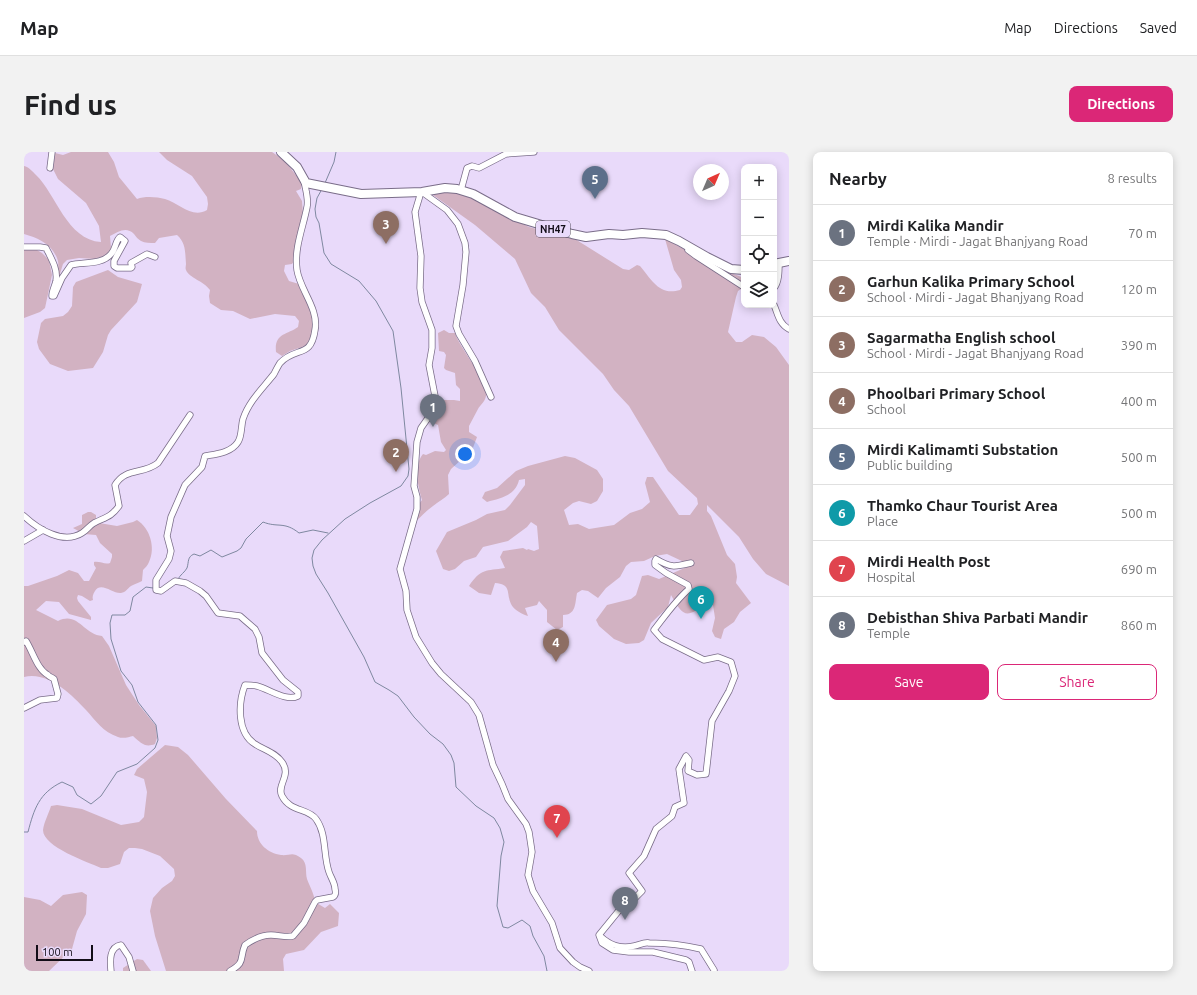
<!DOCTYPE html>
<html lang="en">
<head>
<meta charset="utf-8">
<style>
  :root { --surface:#fff; --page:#f2f2f2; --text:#202124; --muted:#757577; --line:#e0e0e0; --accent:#db2777 }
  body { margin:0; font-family:Ubuntu,sans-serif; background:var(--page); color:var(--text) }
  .controls { position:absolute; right:12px; top:12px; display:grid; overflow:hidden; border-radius:8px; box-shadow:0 2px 10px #0003 }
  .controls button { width:36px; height:36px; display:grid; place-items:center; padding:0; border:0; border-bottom:1px solid var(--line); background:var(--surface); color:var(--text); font:20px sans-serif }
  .compass { position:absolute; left:669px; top:12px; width:36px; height:36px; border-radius:50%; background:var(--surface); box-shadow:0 2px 10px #0003; rotate:44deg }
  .scale { position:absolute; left:12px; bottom:10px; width:57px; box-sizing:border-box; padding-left:4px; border:2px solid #120d17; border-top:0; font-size:11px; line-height:14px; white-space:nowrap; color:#120d17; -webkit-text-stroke:3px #e9dafa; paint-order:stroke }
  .you { position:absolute; left:441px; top:302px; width:14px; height:14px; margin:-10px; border:3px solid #fff; border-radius:50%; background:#1a73e8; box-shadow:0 0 0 6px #1a73e833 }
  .badge { display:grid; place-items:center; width:26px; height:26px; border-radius:50%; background:var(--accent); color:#fff; font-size:13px; font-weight:700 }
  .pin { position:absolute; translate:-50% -33px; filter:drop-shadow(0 1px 2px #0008) }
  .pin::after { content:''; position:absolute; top:21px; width:14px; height:12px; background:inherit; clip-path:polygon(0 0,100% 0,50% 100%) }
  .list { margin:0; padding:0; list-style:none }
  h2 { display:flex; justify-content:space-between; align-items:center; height:52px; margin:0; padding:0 16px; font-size:17px }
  h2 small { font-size:13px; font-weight:400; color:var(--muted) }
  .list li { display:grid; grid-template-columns:26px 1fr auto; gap:12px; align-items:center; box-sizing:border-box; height:56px; padding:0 16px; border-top:1px solid var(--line) }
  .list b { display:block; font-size:15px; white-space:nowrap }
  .list p { margin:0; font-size:13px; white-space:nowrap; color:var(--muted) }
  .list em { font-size:13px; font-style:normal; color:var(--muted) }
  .actions { display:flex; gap:8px; padding:12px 16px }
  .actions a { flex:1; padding:9px 0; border:1px solid var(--accent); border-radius:8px; text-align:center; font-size:14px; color:var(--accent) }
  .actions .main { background:var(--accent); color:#fff }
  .icon { flex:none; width:22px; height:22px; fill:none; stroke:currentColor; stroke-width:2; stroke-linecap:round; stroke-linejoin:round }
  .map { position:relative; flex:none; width:765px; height:819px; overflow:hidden; border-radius:8px }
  header { display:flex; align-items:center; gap:24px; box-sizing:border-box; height:56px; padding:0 20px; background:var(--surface); border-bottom:1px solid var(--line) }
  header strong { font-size:19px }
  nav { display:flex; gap:22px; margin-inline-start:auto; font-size:14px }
  .intro { display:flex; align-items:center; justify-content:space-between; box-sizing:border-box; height:96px; padding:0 24px }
  h1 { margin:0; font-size:28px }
  .button { padding:10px 18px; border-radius:8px; background:var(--accent); color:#fff; font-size:14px; font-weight:700 }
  main { display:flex; gap:24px; padding:0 24px }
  aside { flex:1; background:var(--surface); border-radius:8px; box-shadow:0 2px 10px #0003 }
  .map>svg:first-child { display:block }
  .green { fill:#d2b2c2 }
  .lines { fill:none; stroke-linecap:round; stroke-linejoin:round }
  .stream { stroke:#7f88a0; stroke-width:1 }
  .minor-casing { stroke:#7a6d89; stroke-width:7 }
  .highway-casing { stroke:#7a6d89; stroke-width:10 }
  .minor { stroke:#fff; stroke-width:5.5 }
  .highway { stroke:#fff; stroke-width:8 }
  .labels { text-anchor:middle; stroke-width:4; stroke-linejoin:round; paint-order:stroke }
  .shield { fill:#e9dafa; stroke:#524a5b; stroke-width:1 }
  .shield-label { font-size:10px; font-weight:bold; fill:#120d17 }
</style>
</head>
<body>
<header>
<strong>Map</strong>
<nav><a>Map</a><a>Directions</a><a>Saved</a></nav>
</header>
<div class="intro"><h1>Find us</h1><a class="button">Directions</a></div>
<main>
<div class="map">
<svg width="765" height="819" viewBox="0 0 765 819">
  <rect width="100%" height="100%" fill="#e9dafa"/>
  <!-- green -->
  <g class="green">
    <path d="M47 0H84L90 10 95 25 113 47C121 44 133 45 141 47 155 51 168 67 183 58L184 52 183 45 168 24 143 8 135 0H248L261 9 278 31 277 37 272 39 278 49 279 62 270 109 268 112 261 113 260 119 265 129 275 132 281 141 290 170 288 186 284 193 266 199 258 204 252 200C250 181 263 183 274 175L275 169 271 164 251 162 226 167 209 159 197 158 186 151 185 144 186 138C180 129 165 126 162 118 161 116 162 114 162 112 161 100 162 91 153 83L135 86 131 91C126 91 121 91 117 89 114 87 112 85 110 82 102 74 94 80 86 84L87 96 85 102 71 107 55 106 43 108 39 112 34 128C33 122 35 114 34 109 29 92 14 86 0 82V14C5 15 8 19 12 23 32 42 43 88 77 90L75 74 62 51 34 27 29 17 31 1 39 3Z"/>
    <path d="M413 39H426L441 43 505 75 551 87 599 117 605 118 613 113 616 114C628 128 635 144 656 138L658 135 657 128 650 118 641 87 697 117 720 126V135L714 139 712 145 704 180 712 190H718L728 183 740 185 752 195 765 213V434L742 422 729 407 715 385 683 353V359L687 364 703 403 711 412 713 425 712 431 727 451 716 460 710 470 700 477 697 487 691 485 688 479 691 466 689 453 683 451C662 466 660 466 647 443L644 455 627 471 620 488 615 491 602 492 590 487 575 474 572 468 583 453 607 447 612 443 618 424 624 423 635 427 663 415 660 410 643 402 631 404 620 409 607 410 602 414 596 425 582 436 574 446 564 439 558 438 553 441C551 452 552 463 539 463V475L533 478 523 470V458L515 449 513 453 501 456 504 464C498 462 490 458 487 452 482 441 488 432 471 431L467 443 455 441 445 434C457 416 462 419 481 416L476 405 479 399 499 396 503 398 504 397 510 399 515 397 513 374 507 370 503 375 484 389 459 395 452 405 440 409 431 417 425 419 419 417 412 399 423 380 452 368 463 362 481 358 486 353 501 333V327L495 328C491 344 477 346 463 350L458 346 461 340 473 336 492 319 504 314 541 304 551 306 573 318 579 327V339L573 349 567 352 555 349 549 351 540 358 545 373 554 372 565 377 590 373 606 361 618 357 626 350 621 331 623 325H629L655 363H666L674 352 673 346 644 319 605 254 590 238 579 222 535 178 521 155 507 141 491 107 451 73 409 43Z"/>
    <polygon points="0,98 13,98 18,101 25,108 28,123 21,156 16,160 0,166"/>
    <polygon points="84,118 94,125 118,132 113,150 87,178 84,183 79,200 69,216 44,219 26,212 15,197 13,190 17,171 21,167 39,164 44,160 48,154 49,135 52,130"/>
    <path d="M420 178 425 181H431C437 199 463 226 462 244 461 250 456 253 454 257 451 263 448 268 445 274V280L453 285 447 301 437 308 427 317 424 323 425 342C420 347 415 349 409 354 403 358 398 364 392 369L395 352 398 348C394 334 389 314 399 302L402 303 411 299 420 300 422 298 417 290 414 273 405 269 410 258 418 248H430L436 249V237L432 233 431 221 422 218 420 216 422 203 420 200 415 199 414 181Z"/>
    <path d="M64 360H67L72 363V369L75 371 93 374 109 370 113 368C126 376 132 396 125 410 124 413 121 416 119 418L118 429C115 431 110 432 107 434 103 437 102 440 97 441 89 442 77 429 71 439 69 442 68 445 69 448L66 449 58 444 54 443 53 446 54 449 67 465V468L45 462 35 450 22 449 12 458 34 469C54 459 60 483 78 484L85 494 102 533 115 553 132 574 133 586 131 592C121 596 117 591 109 584 105 585 99 587 94 585 79 580 72 569 62 558 47 542 24 519 0 525V434H4L33 424 45 418 54 421 60 429H65L72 416 70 413V410C76 409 81 413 86 411L88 405V402L76 391 72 383 60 382 49 376 58 372V363Z"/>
    <path d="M141 593 154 595 164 603 202 647 233 679C233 692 244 701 257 703 266 704 268 699 277 706 284 711 281 720 283 727 286 735 290 741 291 750L301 756 306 752 315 761 314 774 297 780 280 798 262 802 259 807 260 819H142L131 784 126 759 129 746 138 736 148 729 151 724 150 717 136 704 118 697 111 696H105L100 700 96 712 84 716H77C64 710 19 695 19 678 20 670 25 661 27 654L33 653 58 657 97 673 115 670 120 665 123 640 120 627 110 623 113 617Z"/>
    <polygon points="58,740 63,743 62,762 53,779 48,797 25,819 0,819 0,745 16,748 27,754 39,743"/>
    <polygon points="113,807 119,808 127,819 99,819 99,816"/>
  </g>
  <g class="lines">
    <!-- stream -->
    <g class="stream">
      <polyline points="301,31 310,10 312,0"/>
      <polyline points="298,37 293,46 291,57 292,65 295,71 300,101 307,112 335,129 352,149 369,179 377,236 385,317 384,324 377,334 346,351 321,367 298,388 290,398 288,406 289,414 292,422 304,441 340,505 351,530 365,538 374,544 390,565 406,582 419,592 427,603 430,611 432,635 452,654 470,666 476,676 480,690 477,704 473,754 479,775 484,776 498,768 506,774 509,784 520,804 523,819"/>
      <path d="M154 427C156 423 161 420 163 416 165 410 163 405 170 402L176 404 187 398 198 405 213 399 217 396 222 387 239 370C254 376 260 369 275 381L289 378 304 381"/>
      <path d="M0 680H4C10 657 15 641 38 630L49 635 53 643 67 652 77 644 93 620 113 612 131 596 134 588 132 573 114 550 108 533 97 519 87 487 86 471 88 463H101L106 459 109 445 122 435 129 436"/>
    </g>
    <defs>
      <g id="minor">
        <polyline points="26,16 28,0"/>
        <polyline points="437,38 443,16 448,14 455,16 482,2 510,0"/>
        <polyline points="397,40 391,60 397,104 396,136 398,150 408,178 408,196 405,213 411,244 404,266 397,276 393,290 390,334 393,345 393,357 376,417 382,439 383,458 392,485 408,511 417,522 447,550 455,563 469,613 478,632 484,647 502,672 505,680 508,700 504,723 509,739 528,771 536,796 549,810 556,815 565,819"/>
        <polyline points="398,40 423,58 434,72 441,91 442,100 439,133 432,174 435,182 451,209 467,245"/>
        <path d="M0 95H16L22 96C27 106 34 117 32 129 31 134 28 139 28 144H30L38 126 47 113C59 110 78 113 87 102 92 97 91 89 96 85L101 89 90 109V114L93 116H107L108 115 107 111 123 102 131 105"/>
        <polyline points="664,98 672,104 720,135"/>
        <path d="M750 136C755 130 755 119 755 111"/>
        <path d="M750 153C754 162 755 172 765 177"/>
        <path d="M0 364C14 377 39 393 58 381 63 378 65 374 70 371 82 365 87 365 95 354L91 333C102 315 119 323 134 311L166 263"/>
        <polyline points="0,389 19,378"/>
        <path d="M667 411C650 415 647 416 632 407L631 409V413L642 421 664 433 665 437C651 449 641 464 630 478L638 487 680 508 694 505 707 510 711 524 705 539 688 569 682 622 673 623 664 619 665 608 662 604 655 617 660 651 651 655 648 664 632 677 620 704 605 721 618 739 607 750 597 756 575 783 578 791 589 798 605 800H629L662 808 665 810 668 819"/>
        <path d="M0 490 2 489C9 500 13 517 24 523 25 525 28 525 30 527L34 542 33 546 16 548 0 556"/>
        <path d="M576 784C586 793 596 797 610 794 615 793 620 790 625 791 643 791 660 793 677 797L690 818"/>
        <path d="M87 819C86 809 85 795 97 793L105 805 109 819"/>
        <path d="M206 819C222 810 215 807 221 793 228 788 238 783 247 783 255 783 262 786 269 784L280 771 291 750 293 748 309 745C312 743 312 741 311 737 311 731 307 726 305 720 299 703 303 682 292 667 284 656 266 660 258 644 252 633 268 624 258 610 251 600 240 598 231 592 213 581 214 551 221 533 225 533 229 533 233 534 245 537 262 550 274 544V540L259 528 238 501 235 485 231 477 216 464 194 461 182 444 176 439 162 431 151 429 137 439 132 438V428L145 407 147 399 143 384 147 365 161 333 178 315 181 304C192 302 207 301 214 290 218 284 217 274 219 267 225 249 239 236 250 222 252 218 254 214 256 211 272 194 287 207 291 178 295 157 276 138 273 118 270 96 279 76 283 55 285 47 281 36 280 28"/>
      </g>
      <g id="highway">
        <polyline points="257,0 273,15 282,31 337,42 398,40 421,36 433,37 449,42 491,65 548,82 562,85 585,82 599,83 618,81 642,83 655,89 683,105 707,117 720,118"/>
        <polyline points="750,112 765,109"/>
      </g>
    </defs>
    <!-- minor casing -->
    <use href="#minor" class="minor-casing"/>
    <!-- highway casing -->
    <use href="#highway" class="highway-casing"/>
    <!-- minor -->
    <use href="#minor" class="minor"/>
    <!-- highway -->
    <use href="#highway" class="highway"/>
  </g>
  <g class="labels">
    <!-- shield labels -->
    <rect class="shield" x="512" y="69" width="34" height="16" rx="3"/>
    <g class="shield-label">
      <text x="529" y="81">NH47</text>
    </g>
  </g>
</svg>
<div class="controls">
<button>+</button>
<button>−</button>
<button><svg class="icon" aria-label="locate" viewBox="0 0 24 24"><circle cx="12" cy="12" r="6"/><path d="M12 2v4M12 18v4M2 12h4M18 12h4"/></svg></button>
<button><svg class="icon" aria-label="layers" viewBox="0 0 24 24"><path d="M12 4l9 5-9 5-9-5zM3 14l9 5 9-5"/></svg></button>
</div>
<svg class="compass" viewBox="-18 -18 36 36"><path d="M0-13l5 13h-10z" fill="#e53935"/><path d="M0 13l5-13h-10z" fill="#757577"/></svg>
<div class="scale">100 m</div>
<div class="you"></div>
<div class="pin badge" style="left:409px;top:275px;background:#6b7280">1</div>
<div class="pin badge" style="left:372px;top:320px;background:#8d6e63">2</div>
<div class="pin badge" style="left:362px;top:92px;background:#8d6e63">3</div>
<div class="pin badge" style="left:532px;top:510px;background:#8d6e63">4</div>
<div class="pin badge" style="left:571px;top:47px;background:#5c6f8a">5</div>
<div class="pin badge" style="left:677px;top:467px;background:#0f9aa8">6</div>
<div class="pin badge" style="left:533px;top:686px;background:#e0444e">7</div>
<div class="pin badge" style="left:601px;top:768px;background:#6b7280">8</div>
</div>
<aside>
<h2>Nearby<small>8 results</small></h2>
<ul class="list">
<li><span class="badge" style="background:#6b7280">1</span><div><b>Mirdi Kalika Mandir</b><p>Temple · Mirdi - Jagat Bhanjyang Road</p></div><em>70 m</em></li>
<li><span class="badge" style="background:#8d6e63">2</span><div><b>Garhun Kalika Primary School</b><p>School · Mirdi - Jagat Bhanjyang Road</p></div><em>120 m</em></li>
<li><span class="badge" style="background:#8d6e63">3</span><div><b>Sagarmatha English school</b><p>School · Mirdi - Jagat Bhanjyang Road</p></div><em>390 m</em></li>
<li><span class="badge" style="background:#8d6e63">4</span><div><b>Phoolbari Primary School</b><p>School</p></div><em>400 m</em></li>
<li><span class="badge" style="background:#5c6f8a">5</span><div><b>Mirdi Kalimamti Substation</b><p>Public building</p></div><em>500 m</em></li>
<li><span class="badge" style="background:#0f9aa8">6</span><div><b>Thamko Chaur Tourist Area</b><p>Place</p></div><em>500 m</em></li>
<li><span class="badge" style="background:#e0444e">7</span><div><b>Mirdi Health Post</b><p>Hospital</p></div><em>690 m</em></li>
<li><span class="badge" style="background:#6b7280">8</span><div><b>Debisthan Shiva Parbati Mandir</b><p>Temple</p></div><em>860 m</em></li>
</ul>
<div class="actions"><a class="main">Save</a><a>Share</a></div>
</aside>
</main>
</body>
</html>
